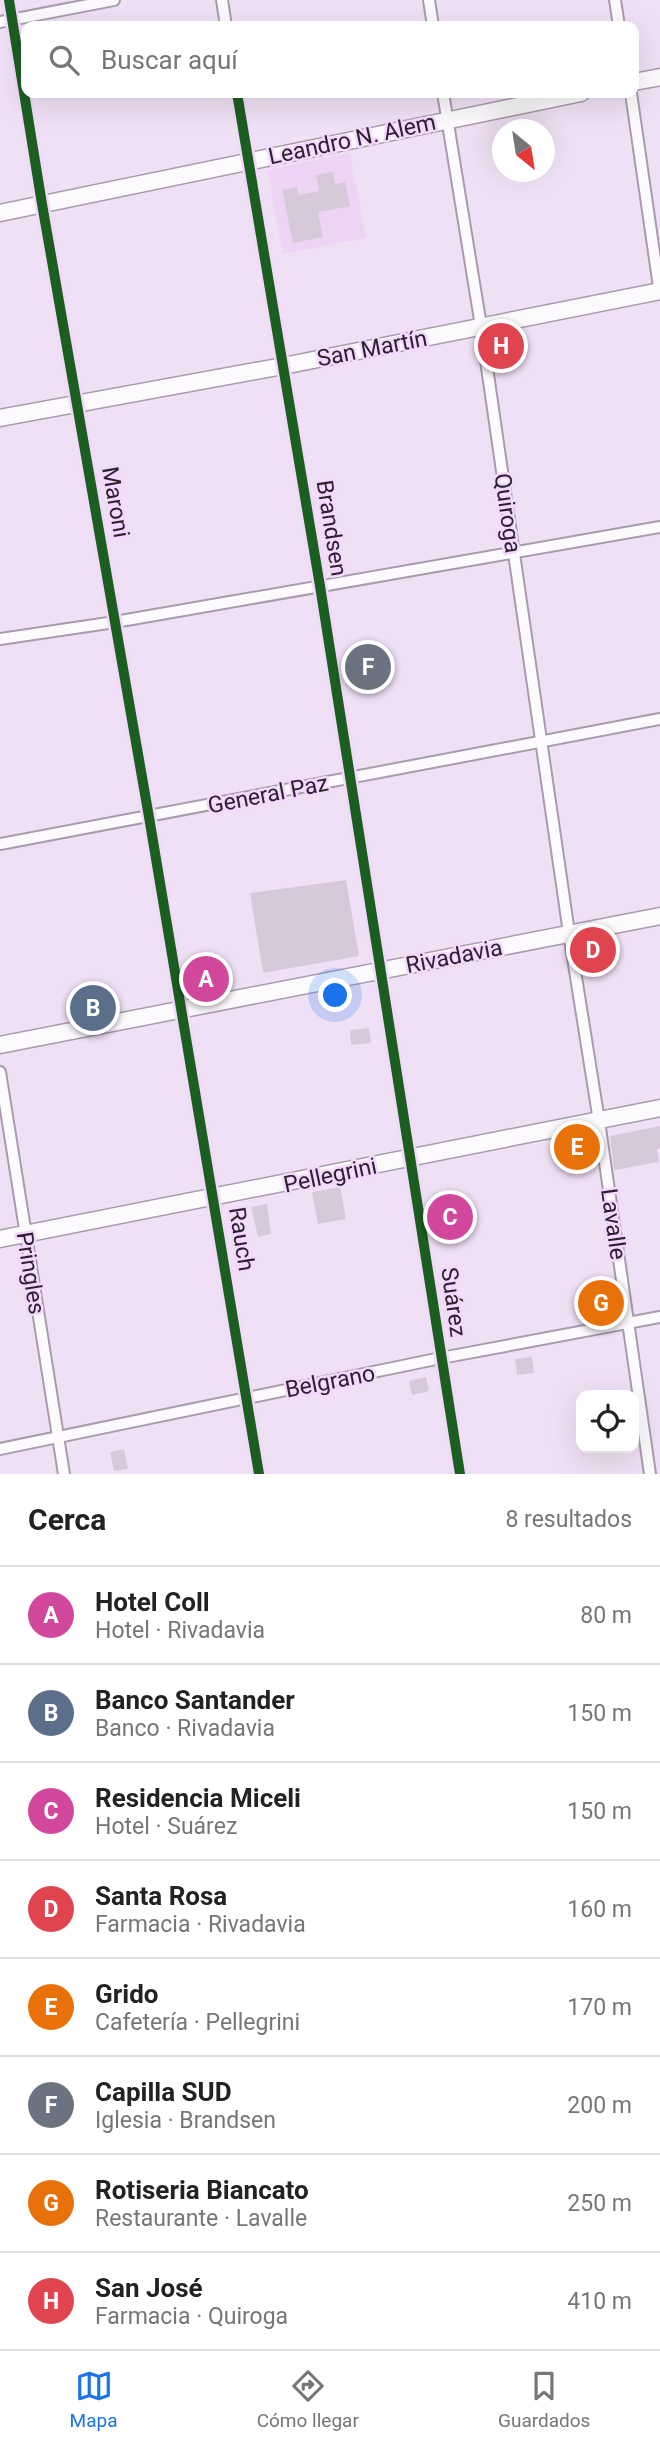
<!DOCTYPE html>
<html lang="es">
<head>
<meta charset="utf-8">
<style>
  :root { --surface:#fff; --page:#f6f6f6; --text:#222; --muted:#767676; --line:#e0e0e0; --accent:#1a73e8 }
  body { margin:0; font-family:Roboto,sans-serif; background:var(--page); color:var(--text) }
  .controls { position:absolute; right:21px; bottom:21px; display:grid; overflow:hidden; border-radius:14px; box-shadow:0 7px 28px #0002 }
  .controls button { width:63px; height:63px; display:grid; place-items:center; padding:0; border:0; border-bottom:2px solid var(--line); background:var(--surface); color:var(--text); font:35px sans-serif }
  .compass { position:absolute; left:492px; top:119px; width:63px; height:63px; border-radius:50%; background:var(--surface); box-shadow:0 7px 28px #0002; rotate:150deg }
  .you { position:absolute; left:336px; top:996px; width:24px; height:24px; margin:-18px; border:5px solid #fff; border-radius:50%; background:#1a73e8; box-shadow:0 0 0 10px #1a73e833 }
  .badge { display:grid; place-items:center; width:46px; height:46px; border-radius:50%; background:var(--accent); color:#fff; font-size:23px; font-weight:700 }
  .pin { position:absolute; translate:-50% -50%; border:4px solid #fff; box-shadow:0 2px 7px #0006 }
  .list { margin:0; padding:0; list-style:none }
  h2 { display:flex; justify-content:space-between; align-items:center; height:91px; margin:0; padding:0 28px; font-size:30px }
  h2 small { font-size:23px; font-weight:400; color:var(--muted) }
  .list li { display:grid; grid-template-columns:46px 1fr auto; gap:21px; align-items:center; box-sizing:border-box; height:98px; padding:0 28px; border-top:2px solid var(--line) }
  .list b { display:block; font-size:26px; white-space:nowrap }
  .list p { margin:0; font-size:23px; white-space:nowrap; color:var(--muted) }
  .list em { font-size:23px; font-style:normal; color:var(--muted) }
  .icon { flex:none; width:38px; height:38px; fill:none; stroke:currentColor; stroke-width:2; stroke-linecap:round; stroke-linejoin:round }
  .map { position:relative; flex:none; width:660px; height:1474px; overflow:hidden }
  .search { position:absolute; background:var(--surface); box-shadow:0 7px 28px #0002; left:21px; right:21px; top:21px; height:77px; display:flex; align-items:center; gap:18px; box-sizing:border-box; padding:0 24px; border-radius:14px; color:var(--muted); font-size:26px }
  .sheet { height:875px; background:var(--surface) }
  nav { display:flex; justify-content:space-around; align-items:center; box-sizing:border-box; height:98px; border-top:2px solid var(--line); background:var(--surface); font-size:19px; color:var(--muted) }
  nav a { display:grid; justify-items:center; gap:4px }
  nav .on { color:var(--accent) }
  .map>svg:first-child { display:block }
  .built { fill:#edd3f4 }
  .building { fill:#d6cada }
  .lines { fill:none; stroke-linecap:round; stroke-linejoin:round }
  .minor-casing { stroke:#a89cac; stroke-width:14 }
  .secondary-casing { stroke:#a89cac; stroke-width:19 }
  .minor { stroke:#fdfafe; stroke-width:10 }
  .secondary { stroke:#fdfafe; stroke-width:16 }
  .cycleway-casing { stroke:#f4d8fd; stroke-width:15 }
  .cycleway { stroke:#1b5e20; stroke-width:10 }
  .labels { text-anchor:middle; stroke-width:5; stroke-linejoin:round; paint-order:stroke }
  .street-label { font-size:23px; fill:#2c222f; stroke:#f4d8fd }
</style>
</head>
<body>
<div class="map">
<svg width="660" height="1474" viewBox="0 0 660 1474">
  <rect width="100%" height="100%" fill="#f0e0f5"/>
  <!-- built -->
  <polygon class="built" points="350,153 366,238 283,254 267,170"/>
  <!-- building -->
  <g class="building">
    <polygon points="333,172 335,184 345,182 350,206 318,212 323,237 293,243 282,190 297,187 299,195 319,191 316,175"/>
    <polygon points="346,880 359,956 263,973 250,893"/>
    <polygon points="369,1028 371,1043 351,1045 350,1030"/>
    <polygon points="660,1126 660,1149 657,1149 659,1162 614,1170 610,1136"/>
    <polygon points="340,1187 346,1219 318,1224 312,1192"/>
    <polygon points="267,1204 271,1234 258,1237 251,1207"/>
    <polygon points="607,1292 612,1308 594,1313 589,1298"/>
    <polygon points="532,1357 534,1373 517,1375 515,1359"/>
    <polygon points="426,1377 429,1391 412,1395 409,1381"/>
    <polygon points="124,1449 128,1469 114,1471 110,1452"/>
  </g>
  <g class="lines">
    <defs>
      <g id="minor">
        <polyline points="9,0 42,204 149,817 259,1474"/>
        <polyline points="222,0 226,26"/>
        <polyline points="429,0 433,26"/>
        <polyline points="615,0 619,26"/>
        <polyline points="0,22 114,0"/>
        <polyline points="237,93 320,586 460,1474"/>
        <polyline points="443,93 481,326 569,933 599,1121 650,1474"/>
        <polyline points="631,93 660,294"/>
        <polyline points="0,639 115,622 660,527"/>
        <polyline points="0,844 660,719"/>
        <polyline points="0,1072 64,1474"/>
        <polyline points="0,1449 441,1358 660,1317"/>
      </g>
      <g id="secondary">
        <polyline points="634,82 660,77"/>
        <polyline points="0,213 581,93"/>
        <polyline points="0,418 283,366 660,291"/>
        <polyline points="0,1045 660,916"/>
        <polyline points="0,1239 660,1108"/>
      </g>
    </defs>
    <!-- minor casing -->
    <use href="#minor" class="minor-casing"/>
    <!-- secondary casing -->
    <use href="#secondary" class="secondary-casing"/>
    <!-- minor -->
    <use href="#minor" class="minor"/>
    <!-- secondary -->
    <use href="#secondary" class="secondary"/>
    <defs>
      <g id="cycleway">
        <polyline points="9,0 42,204 149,817 259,1474"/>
        <polyline points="237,93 320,586 460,1474"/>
      </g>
    </defs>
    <!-- cycleway casing -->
    <use href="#cycleway" class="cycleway-casing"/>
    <!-- cycleway -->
    <use href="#cycleway" class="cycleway"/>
  </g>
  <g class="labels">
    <!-- street labels -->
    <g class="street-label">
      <text transform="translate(352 139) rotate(-12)" y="8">Leandro N. Alem</text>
      <text transform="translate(372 348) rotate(-11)" y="8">San Martín</text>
      <text transform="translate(116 502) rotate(80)" y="8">Maroni</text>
      <text transform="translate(508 513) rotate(82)" y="8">Quiroga</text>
      <text transform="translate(332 528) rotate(81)" y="8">Brandsen</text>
      <text transform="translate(268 794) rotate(-11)" y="8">General Paz</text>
      <text transform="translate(454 956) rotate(-11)" y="8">Rivadavia</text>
      <text transform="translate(330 1175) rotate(-12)" y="8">Pellegrini</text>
      <text transform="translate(614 1224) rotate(82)" y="8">Lavalle</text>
      <text transform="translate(242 1239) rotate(81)" y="8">Rauch</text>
      <text transform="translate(31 1273) rotate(81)" y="8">Pringles</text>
      <text transform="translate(454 1302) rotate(82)" y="8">Suárez</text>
      <text transform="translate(330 1381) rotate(-11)" y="8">Belgrano</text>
    </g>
  </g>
</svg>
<div class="controls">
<button><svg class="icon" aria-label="locate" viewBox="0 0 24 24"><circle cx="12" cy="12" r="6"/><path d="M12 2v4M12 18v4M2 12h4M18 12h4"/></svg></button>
</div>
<svg class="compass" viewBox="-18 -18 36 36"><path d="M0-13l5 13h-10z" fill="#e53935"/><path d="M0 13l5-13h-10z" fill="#767676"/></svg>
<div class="you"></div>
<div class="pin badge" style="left:206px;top:979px;background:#d1479c">A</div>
<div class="pin badge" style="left:93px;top:1008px;background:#5c6f8a">B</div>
<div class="pin badge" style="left:450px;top:1217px;background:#d1479c">C</div>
<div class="pin badge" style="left:593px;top:950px;background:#e0444e">D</div>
<div class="pin badge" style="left:577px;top:1147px;background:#e8710a">E</div>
<div class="pin badge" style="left:368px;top:667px;background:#6b7280">F</div>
<div class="pin badge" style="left:601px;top:1303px;background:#e8710a">G</div>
<div class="pin badge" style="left:501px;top:346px;background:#e0444e">H</div>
<div class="search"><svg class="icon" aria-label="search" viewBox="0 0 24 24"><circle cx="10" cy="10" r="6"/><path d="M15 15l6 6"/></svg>Buscar aquí</div>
</div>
<section class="sheet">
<h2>Cerca<small>8 resultados</small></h2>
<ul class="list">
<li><span class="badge" style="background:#d1479c">A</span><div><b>Hotel Coll</b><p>Hotel · Rivadavia</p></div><em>80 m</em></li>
<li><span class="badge" style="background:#5c6f8a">B</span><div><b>Banco Santander</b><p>Banco · Rivadavia</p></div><em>150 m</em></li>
<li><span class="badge" style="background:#d1479c">C</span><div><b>Residencia Miceli</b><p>Hotel · Suárez</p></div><em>150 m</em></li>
<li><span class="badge" style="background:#e0444e">D</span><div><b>Santa Rosa</b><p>Farmacia · Rivadavia</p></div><em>160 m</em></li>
<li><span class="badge" style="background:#e8710a">E</span><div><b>Grido</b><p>Cafetería · Pellegrini</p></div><em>170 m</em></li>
<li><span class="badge" style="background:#6b7280">F</span><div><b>Capilla SUD</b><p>Iglesia · Brandsen</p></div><em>200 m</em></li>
<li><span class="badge" style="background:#e8710a">G</span><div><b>Rotiseria Biancato</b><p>Restaurante · Lavalle</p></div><em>250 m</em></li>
<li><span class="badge" style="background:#e0444e">H</span><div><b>San José</b><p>Farmacia · Quiroga</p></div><em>410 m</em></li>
</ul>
</section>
<nav>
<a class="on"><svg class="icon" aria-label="map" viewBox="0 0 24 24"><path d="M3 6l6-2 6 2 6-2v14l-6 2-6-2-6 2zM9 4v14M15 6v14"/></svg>Mapa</a>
<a><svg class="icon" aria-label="directions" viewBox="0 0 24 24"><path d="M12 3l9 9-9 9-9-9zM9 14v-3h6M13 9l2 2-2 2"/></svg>Cómo llegar</a>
<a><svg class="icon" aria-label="saved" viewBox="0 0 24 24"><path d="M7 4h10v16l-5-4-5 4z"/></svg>Guardados</a>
</nav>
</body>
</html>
